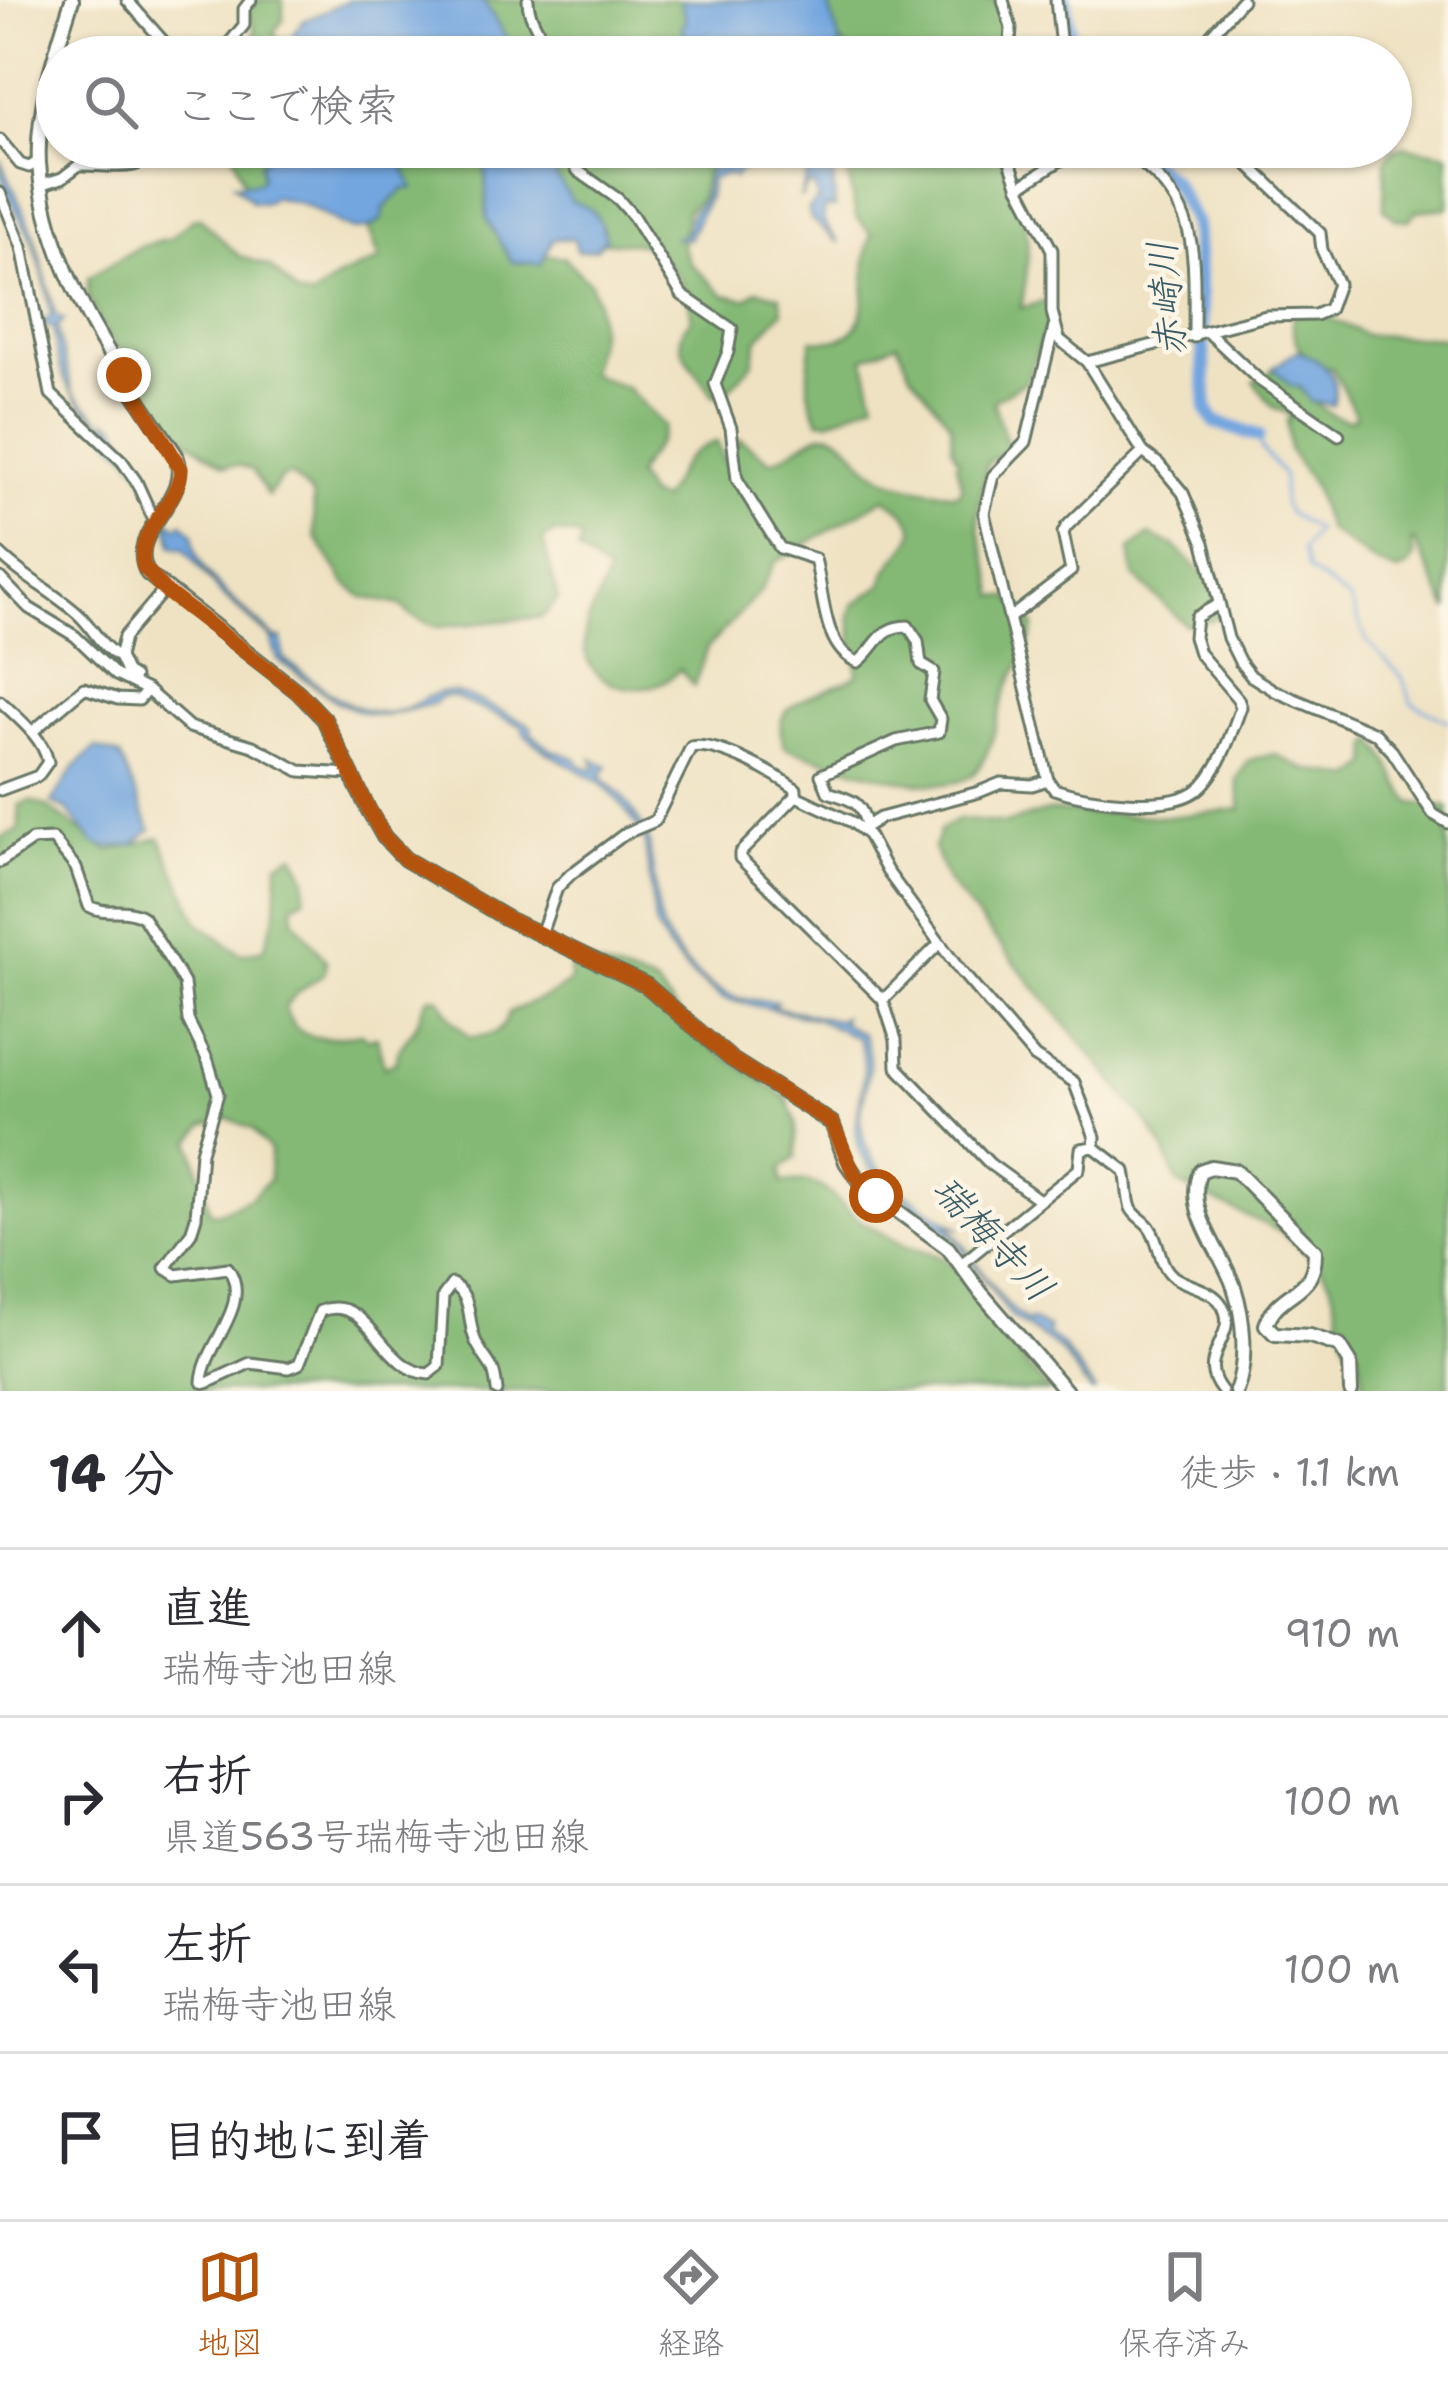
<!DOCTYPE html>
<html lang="ja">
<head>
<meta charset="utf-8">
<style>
  :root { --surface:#fff; --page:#f2f2f3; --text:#2b2b33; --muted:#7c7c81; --line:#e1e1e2; --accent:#b45309 }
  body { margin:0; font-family:"Shantell Sans","Klee One",sans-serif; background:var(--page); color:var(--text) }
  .stop { position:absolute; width:36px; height:36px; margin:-27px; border:9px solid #b45309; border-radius:50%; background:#fff }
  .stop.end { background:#b45309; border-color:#fff; box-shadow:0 3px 12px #0008 }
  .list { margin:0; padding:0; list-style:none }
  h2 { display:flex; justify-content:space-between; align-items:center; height:156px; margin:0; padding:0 48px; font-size:51px }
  h2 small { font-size:39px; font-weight:400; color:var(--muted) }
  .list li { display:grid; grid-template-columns:78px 1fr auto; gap:36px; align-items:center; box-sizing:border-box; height:168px; padding:0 48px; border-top:3px solid var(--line) }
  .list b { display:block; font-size:45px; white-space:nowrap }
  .list p { margin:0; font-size:39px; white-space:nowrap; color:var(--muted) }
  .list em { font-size:39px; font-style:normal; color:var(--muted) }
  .icon { flex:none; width:66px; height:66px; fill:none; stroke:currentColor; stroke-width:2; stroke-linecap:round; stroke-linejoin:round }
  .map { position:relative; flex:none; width:1448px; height:1391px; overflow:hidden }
  .search { position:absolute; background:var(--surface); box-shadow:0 3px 9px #0004; left:36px; right:36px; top:36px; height:132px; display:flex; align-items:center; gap:30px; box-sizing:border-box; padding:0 42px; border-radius:66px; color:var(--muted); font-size:45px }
  .sheet { height:828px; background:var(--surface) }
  nav { display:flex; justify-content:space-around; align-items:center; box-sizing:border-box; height:168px; border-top:3px solid var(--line); background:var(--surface); font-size:33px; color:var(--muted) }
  nav a { display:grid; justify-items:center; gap:6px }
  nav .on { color:var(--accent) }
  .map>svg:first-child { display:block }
  .forest { fill:#84b975; stroke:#527b54; stroke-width:3; fill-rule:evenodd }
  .water { fill:#73a6df; stroke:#49728a; stroke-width:3 }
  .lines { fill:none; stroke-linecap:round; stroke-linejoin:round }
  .stream { stroke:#73a6df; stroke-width:3 }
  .river { stroke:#73a6df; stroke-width:14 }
  .minor-casing { stroke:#687766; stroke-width:15 }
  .major-casing { stroke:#687766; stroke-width:18 }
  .minor { stroke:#fff; stroke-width:9 }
  .major { stroke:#fff; stroke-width:12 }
  .route { stroke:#b45309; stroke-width:15 }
  .labels { text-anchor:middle; stroke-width:9; stroke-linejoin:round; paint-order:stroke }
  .water-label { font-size:39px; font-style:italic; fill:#385c67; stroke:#fcf5e5 }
</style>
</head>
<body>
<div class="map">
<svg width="1448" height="1391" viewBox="0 0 1448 1391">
  <rect width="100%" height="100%" fill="#fcf5e5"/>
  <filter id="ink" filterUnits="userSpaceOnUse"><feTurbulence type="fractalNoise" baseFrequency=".00833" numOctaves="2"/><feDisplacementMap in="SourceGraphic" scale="24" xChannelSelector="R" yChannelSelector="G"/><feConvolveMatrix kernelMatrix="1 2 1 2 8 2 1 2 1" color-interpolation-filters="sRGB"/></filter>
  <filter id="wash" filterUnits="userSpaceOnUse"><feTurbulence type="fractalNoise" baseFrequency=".004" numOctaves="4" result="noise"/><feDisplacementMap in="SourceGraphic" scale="48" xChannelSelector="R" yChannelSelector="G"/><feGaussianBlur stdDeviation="2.7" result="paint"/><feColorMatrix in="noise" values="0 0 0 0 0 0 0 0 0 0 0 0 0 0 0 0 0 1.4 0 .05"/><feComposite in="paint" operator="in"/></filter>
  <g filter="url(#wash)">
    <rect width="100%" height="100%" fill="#efe2c3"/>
    <!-- forest -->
    <g class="forest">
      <polygon points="258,0 283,0 283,20 273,33 300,57 247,57 255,30 249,12"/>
      <polygon points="469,0 677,0 699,24 705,57 493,57"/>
      <polygon points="819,0 996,0 1004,25 1002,57 854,57 831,30"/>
      <polygon points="1405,146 1448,154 1448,208 1416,211 1409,220 1395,219 1384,209 1385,161 1393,150"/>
      <polygon points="231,147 294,147 262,183 245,185"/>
      <path d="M392 147H490L518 251 563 257 590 283 597 301 599 331 590 374 627 388 664 426C660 448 644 456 636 476L648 496 661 500C681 472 679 453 717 442L724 461 740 439 771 461C791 455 809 437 821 434 844 429 853 453 867 465 892 488 925 489 957 494L962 487 956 464 959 461 952 448 951 424 911 373 897 343 864 358 875 401 829 421 819 420C804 392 807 369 812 340 888 349 853 272 872 235L856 216 844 154 854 147H996C1028 211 1035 237 1021 308L1050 300 1051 319 1026 381 993 401 1007 445 1004 452 988 462C982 487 974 514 981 539 985 559 994 575 995 596L1010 597 1034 626C1032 651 1013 671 1005 694 996 720 993 751 975 772 945 806 826 759 786 748 761 696 829 697 858 674L850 616 853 605 882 585C891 546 946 535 885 498L775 562 760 592 707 648 694 686 680 669C649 705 577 688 585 635 588 611 603 595 607 573L578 551 581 543 579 536 555 533 543 539 558 599 542 617 437 627 410 615 401 605 363 597 345 583 315 536 313 496 291 475 281 478 268 496 252 470 239 465 225 466 169 427 105 331 88 296V278L139 247 170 239 192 219 200 218 239 256 271 267 298 295 312 298 339 277 380 260 364 216Z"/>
      <path d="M533 147H710L700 198 686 212 682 245 690 263 724 295 746 299 757 290 780 296 783 311 758 338 753 362 723 396 713 395C697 369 664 344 691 320 692 295 672 259 649 247 634 240 607 243 591 242Z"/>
      <path d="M1293 315H1323L1366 335 1448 338V610L1414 540 1411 541 1414 557 1408 567 1398 572 1376 563 1327 529 1314 487 1289 450 1287 420 1293 416 1273 407 1254 382 1278 367C1298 385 1322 418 1350 420L1356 415 1332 368C1305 367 1291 340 1293 315Z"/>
      <polygon points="1149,535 1174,546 1212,582 1220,612 1215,619 1186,625 1134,576 1130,550"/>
      <path d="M1374 740C1392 760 1395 784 1412 803L1448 807V1391H1360L1363 1381 1359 1352 1346 1345 1330 1281 1315 1260 1281 1232 1178 1184 1163 1147 1147 1122 947 881 934 848 941 829 960 819 1005 824 1048 811 1169 817 1241 809 1237 779 1249 760 1274 754 1305 769 1353 778 1369 765 1370 745Z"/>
      <path d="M30 801 46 806 109 851 160 838 199 923 241 954 264 949 276 913 278 863 294 854 306 877 305 898 293 904 294 919 326 960 324 974 297 993 285 1006C294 1046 329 1039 361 1033L368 1039 377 1037 384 1067 395 1062C398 1044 408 1040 416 1025 423 1012 421 1005 431 996L440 998 452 1020 470 1037C491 1036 503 1035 509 1012L555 993 570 982V969L589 963 655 984 700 1040 787 1098 796 1122V1157L781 1169 782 1183 806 1181 822 1187 858 1219 906 1247 939 1256 959 1270 1008 1345 1049 1391H0V838L19 830V805ZM228 1118 252 1129 270 1151 269 1180 250 1198 216 1213 210 1212 191 1141 204 1125Z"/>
    </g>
    <!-- water -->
    <g class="water">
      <polygon points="350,0 483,0 518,57 297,57 285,46 303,21"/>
      <path d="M681 0H827L844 57H696C693 44 684 39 682 25L686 23Z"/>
      <path d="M287 147H402L400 158 413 188 404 189 384 208 383 218C354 246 334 217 304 205 295 201 283 200 274 197L265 203 252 202 234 184 257 183 262 178 260 163 271 153H284Z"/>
      <path d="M470 147H538L572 201C594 207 599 216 606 238L595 249 577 251 574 239H553L541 264 512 262 487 220 485 159 476 156Z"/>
      <polygon points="712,147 797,147 774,165 742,169 734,178 729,174 711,179 708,197 689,239 676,238 687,232 690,216 703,199 709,169 724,167"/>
      <polygon points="803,147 859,147 833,171 835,208 824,207 823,221 839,243 811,219 808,209 818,200 814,186 808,185 800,199 807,175 802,167"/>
      <path d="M0 159 33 232 56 316 64 320 57 328 73 393 111 429 108 420 117 425 172 523 177 527 182 522 194 534C189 573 251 613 276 639H282L284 659C315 681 353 718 393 712 412 709 429 692 446 692 467 691 504 715 526 722L532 728 530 732 550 749 577 759 579 765 596 770 593 759 608 766 600 777 621 794 648 834 659 918C668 951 704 989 738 998 751 1001 764 1000 777 1002L771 1006 837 1020 843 1017 842 1023 862 1034C876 1061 866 1080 862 1107 852 1170 920 1203 961 1229L947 1225C976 1255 994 1299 1028 1323L1030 1320 1049 1329 1046 1334 1061 1344 1095 1391H1090L1060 1350 1012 1318 954 1238 921 1212 906 1206 910 1204C896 1190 872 1175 863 1157 843 1118 878 1075 857 1038L817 1019 724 999 692 976 668 949 655 925 644 835 617 799 599 782 545 751 524 734 522 726 453 697H442L432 704 384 716 364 713 339 703 278 660 271 638 219 592 184 548 173 546C169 517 149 478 129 456 122 448 114 444 108 435L111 433C68 393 61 387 53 327H46L43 321 51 317C48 294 39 252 28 232 16 210 0 185 0 159Z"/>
      <path d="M1297 351C1320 359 1341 373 1333 405L1311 402 1299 386H1291L1273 368Z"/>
      <polygon points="96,748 120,756 151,830 133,845 106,847 95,844 66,809 52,803 74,768"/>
    </g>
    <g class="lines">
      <!-- stream -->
      <polyline class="stream" points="1258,436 1261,448 1283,475 1283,504 1288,513 1316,530 1302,550 1308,570 1350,600 1367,641 1402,677 1412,703 1448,721"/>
      <!-- river -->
      <g class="river">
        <polyline points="1065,0 1073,57"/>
        <polyline points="1131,147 1172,181 1195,224 1207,410 1215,422 1258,436"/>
      </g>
    </g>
  </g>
  <g filter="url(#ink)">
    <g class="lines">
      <defs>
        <g id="minor">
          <polyline points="127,0 177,57"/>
          <path d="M528 0C528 23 547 33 542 57"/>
          <polyline points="1003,0 1011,28 1009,57"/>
          <polyline points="1056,0 1062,57"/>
          <polyline points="218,57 244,25 244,9 251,0"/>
          <polyline points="1191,57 1242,0"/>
          <polyline points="0,140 20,164 29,167 39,161"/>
          <path d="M564 147 578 171 618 199 633 216 682 295 732 329 728 352 715 384 731 428 737 479 780 548 815 559C824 591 822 649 858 662 878 647 878 626 908 626L918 641 921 664 934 672 930 700 941 719 939 732 896 741 821 775 828 792C850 800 862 800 866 826"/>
          <polyline points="1005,147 1019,187 1052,250 1052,312 1059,339 1087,362 1143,452 1159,464 1183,493 1204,543 1228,638 1240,662 1251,676 1275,691 1375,733 1392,751 1433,814 1448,823"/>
          <path d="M1120 147C1202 203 1194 245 1194 337"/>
          <path d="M43 184 62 178 79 165C112 164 139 175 163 147"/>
          <polyline points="1019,187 1081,147"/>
          <polyline points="0,193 22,247 51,394 122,461 136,481 155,523"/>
          <path d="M1054 327 1026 442 993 476 984 513 1048 780 1054 789C1087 800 1166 812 1196 791 1218 775 1232 732 1241 707L1238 699 1199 653 1194 637 1196 617 1217 605"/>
          <polyline points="1209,333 1259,380 1339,435"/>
          <polyline points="1087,362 1266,316 1315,315 1329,309 1338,284 1322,250 1320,233 1230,147"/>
          <path d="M0 554C24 578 54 592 79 615 93 628 102 648 119 657L126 672 134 677 131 682"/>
          <polyline points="0,578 29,608 75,636 116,675 147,690 189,727 253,746 300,771 350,774"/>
          <polyline points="1012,616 1071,571 1063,533 1066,527 1143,452"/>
          <polyline points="119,657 124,637 164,590"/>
          <path d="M0 701C18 718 43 737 48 762L38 776 0 790"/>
          <polyline points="32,732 84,688 118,699 139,700 147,690"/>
          <polyline points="796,796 740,853 740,858 883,1000 896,1040 897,1067 990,1164 1038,1199"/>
          <polyline points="867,826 880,818 979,792 1001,783 1032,785 1048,780"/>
          <path d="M0 862 32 840 53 839 76 868 89 906C106 916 126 906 143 917L184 983 188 1020 208 1061 218 1094 201 1152 196 1217 191 1233 165 1268 176 1275 228 1268C254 1305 203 1346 202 1382L207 1383 250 1363 289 1368 299 1364 320 1311C370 1292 381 1371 429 1374L439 1366 443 1296 452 1284C476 1298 465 1325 478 1346 490 1368 494 1362 497 1391"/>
          <path d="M541 934 557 888 571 874 626 833 655 821 691 747C717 741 773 773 796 789V796L852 822 868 835 887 871 958 968 1035 1057 1074 1082 1095 1137 1094 1147"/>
          <polyline points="883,1000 939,944"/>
          <path d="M1094 1147 1125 1171C1128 1183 1127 1197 1131 1208 1135 1217 1145 1220 1150 1228 1161 1244 1158 1265 1174 1277 1189 1287 1213 1289 1222 1305 1241 1336 1193 1356 1222 1391"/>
          <polyline points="960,1265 1079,1169 1081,1149 1094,1147"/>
        </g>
        <g id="major">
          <path d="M72 0C56 50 36 110 39 163 46 270 118 369 176 455 194 501 123 531 148 574L298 692 324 719 368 809 384 837 405 859 506 918 646 985 731 1059 832 1123 846 1162 862 1185 948 1248 982 1294 1066 1391"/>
          <path d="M1236 1391C1248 1361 1244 1318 1234 1287 1221 1249 1184 1212 1200 1171L1211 1167 1236 1171 1315 1251C1316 1298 1279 1287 1266 1325L1275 1334 1310 1336 1340 1346 1350 1362 1351 1391"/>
        </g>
      </defs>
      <!-- minor casing -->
      <use href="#minor" class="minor-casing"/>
      <!-- major casing -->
      <use href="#major" class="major-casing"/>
      <!-- minor -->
      <use href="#minor" class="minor"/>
      <!-- major -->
      <use href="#major" class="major"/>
    </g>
  </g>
  <g class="lines" filter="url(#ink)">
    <!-- route -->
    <path class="route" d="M124 375 181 469C179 505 134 530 144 567L164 590 298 692 324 719 368 808 384 837 405 859 506 918 646 985 731 1059 832 1123 854 1174 876 1196"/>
  </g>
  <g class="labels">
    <!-- water labels -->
    <g class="water-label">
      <text transform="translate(1166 299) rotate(-95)" y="14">赤崎川</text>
      <text transform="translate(994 1238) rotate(47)" y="14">瑞梅寺川</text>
    </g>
  </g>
</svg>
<div class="stop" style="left:876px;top:1196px"></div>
<div class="stop end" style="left:124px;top:375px"></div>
<div class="search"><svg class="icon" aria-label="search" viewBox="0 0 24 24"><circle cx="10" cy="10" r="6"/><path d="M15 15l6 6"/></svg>ここで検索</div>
</div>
<section class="sheet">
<h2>14 分<small>徒歩 · 1.1 km</small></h2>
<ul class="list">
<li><svg class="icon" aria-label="ahead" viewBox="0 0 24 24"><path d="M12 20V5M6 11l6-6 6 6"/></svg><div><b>直進</b><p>瑞梅寺池田線</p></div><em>910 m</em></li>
<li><svg class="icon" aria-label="right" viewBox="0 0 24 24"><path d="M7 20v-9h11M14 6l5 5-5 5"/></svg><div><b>右折</b><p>県道563号瑞梅寺池田線</p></div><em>100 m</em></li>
<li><svg class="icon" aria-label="left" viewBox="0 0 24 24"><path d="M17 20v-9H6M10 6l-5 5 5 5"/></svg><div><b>左折</b><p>瑞梅寺池田線</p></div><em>100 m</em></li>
<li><svg class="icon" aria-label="arrive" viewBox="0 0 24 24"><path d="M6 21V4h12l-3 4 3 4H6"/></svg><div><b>目的地に到着</b></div></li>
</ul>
</section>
<nav>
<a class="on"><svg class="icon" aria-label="map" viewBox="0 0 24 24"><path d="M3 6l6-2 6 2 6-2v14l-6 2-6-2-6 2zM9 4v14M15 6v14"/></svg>地図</a>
<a><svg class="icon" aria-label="directions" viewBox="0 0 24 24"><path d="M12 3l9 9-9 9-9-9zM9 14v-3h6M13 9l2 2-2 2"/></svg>経路</a>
<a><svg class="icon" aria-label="saved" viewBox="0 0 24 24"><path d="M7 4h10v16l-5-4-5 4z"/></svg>保存済み</a>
</nav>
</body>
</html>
